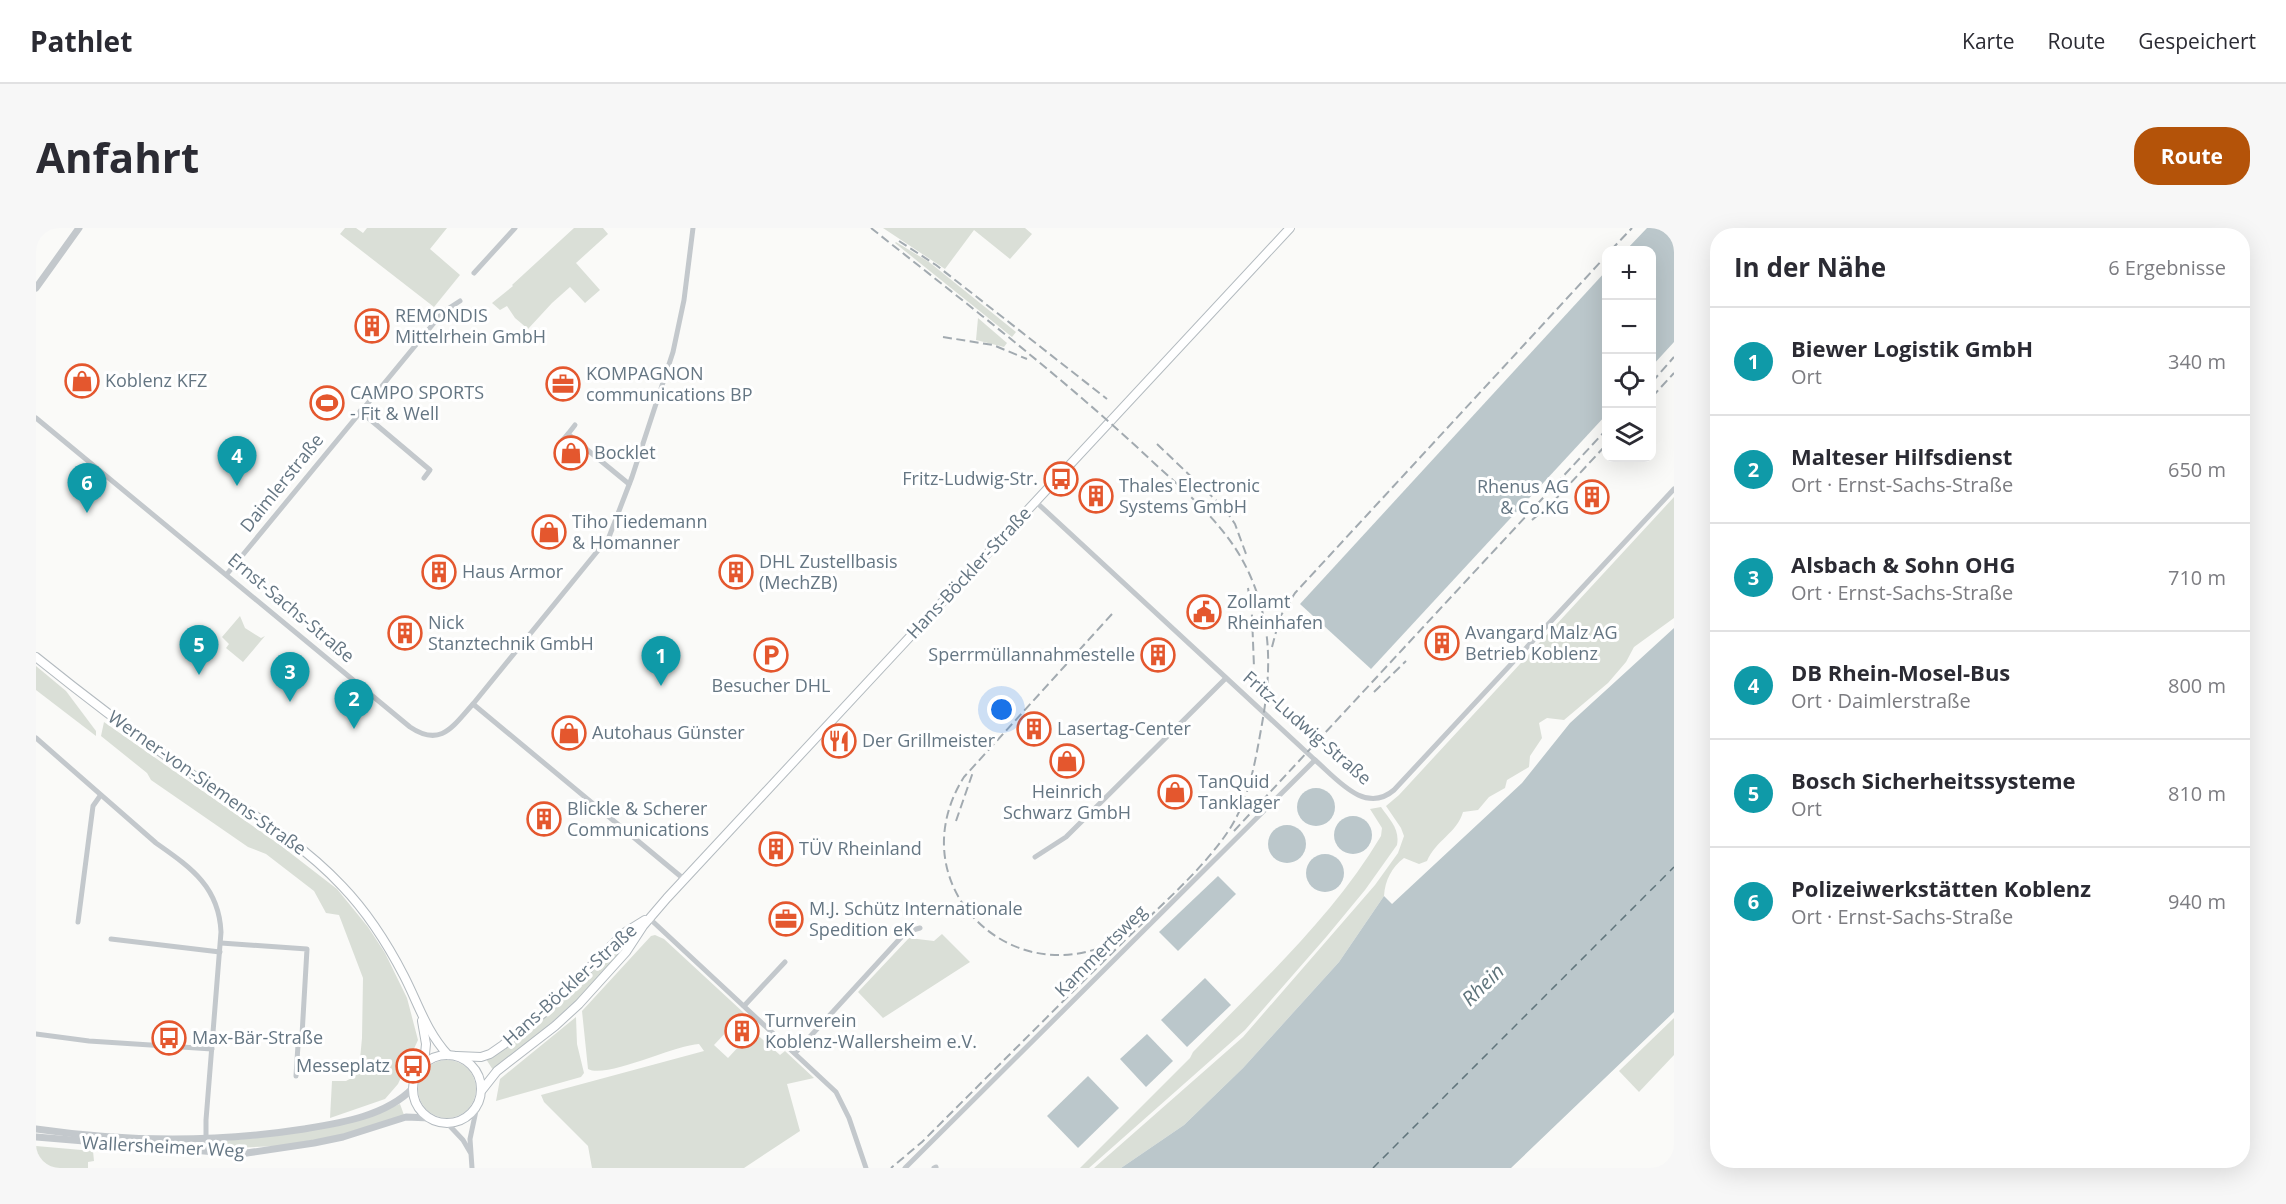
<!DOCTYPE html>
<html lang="de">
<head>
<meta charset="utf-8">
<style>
  :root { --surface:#fff; --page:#f7f7f7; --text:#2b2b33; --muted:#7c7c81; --line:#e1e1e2; --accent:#b45309 }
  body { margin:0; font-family:"Open Sans",sans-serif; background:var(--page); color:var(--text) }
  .controls { position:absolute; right:18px; top:18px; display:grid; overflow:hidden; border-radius:12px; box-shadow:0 6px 24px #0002 }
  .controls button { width:54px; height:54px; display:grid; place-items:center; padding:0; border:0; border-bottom:2px solid var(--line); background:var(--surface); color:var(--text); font:30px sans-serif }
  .you { position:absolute; left:966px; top:482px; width:21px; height:21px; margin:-15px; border:4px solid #fff; border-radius:50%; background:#1a73e8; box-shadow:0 0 0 9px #1a73e833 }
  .badge { display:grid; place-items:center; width:39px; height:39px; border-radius:50%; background:var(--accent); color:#fff; font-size:20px; font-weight:700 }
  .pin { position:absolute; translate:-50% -50px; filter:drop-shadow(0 2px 3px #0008) }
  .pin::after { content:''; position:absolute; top:32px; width:21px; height:18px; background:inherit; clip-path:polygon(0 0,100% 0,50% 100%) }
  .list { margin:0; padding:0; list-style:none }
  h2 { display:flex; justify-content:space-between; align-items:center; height:78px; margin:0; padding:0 24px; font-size:26px }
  h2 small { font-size:20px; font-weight:400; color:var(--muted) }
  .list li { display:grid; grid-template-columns:39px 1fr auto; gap:18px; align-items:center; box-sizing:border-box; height:108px; padding:0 24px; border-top:2px solid var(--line) }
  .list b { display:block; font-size:22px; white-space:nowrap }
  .list p { margin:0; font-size:20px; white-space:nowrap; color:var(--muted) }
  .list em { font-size:20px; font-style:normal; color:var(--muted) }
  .icon { flex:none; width:33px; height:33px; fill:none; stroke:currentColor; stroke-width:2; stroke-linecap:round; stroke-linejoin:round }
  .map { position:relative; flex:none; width:1638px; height:940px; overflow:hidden; border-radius:24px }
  header { display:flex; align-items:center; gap:36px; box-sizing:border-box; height:84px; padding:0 30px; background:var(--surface); border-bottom:2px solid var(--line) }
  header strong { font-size:28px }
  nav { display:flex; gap:33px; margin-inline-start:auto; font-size:21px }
  .intro { display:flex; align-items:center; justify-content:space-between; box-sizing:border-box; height:144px; padding:0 36px }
  h1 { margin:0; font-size:42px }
  .button { padding:15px 27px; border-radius:24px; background:var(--accent); color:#fff; font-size:21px; font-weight:700 }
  main { display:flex; gap:36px; padding:0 36px }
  aside { flex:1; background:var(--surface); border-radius:24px; box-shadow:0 6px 24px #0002 }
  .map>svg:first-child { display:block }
  .green { fill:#dadfd7 }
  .water { fill:#bbc7cb }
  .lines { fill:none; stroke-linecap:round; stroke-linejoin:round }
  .ferry { stroke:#60757c; stroke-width:1.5; stroke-dasharray:8 6; stroke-linecap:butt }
  .secondary-casing { stroke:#b3babf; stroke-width:10 }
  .minor { stroke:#c3c8cc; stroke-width:5 }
  .tertiary { stroke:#c3c8cc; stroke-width:7 }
  .secondary { stroke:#fff; stroke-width:8 }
  .rail { stroke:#a2aab0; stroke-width:2; stroke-dasharray:9 4.5; stroke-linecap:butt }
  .labels { text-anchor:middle; stroke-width:6; stroke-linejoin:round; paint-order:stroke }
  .poi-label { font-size:18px; fill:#657683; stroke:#fff; text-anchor:start }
  .street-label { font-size:18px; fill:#657683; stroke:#fff }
  .water-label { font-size:20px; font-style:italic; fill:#60757c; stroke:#fff }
</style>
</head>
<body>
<header>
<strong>Pathlet</strong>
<nav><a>Karte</a><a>Route</a><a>Gespeichert</a></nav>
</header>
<div class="intro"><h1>Anfahrt</h1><a class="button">Route</a></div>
<main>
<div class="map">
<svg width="1638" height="940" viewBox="0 0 1638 940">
  <rect width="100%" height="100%" fill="#fafaf8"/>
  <!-- green -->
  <g class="green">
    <polygon points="309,0 320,0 327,5 331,0 411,0 394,21 424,47 398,79 304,6"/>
    <polygon points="538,0 567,0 572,6 540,35 564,62 549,75 534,59 516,75 492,101 479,90 471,78 464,82 456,75 477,58 476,57"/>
    <polygon points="847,0 989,0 996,6 974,31 938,2 909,41"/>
    <polygon points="860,14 893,34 980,104 976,109 859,15"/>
    <polygon points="942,90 971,115 968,119 940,112"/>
    <path d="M1638 269V390L1598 419 1590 434 1572 455 1528 492 1511 490 1503 495 1506 510 1494 528 1493 539 1471 552 1469 560 1453 569 1442 582 1427 584C1421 605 1400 612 1391 633L1383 636 1368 630C1356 639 1349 652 1348 668L1303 734 1207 840 1148 897 1085 940H1058L1207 809 1339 657 1362 625 1368 608 1365 600 1350 578 1363 567Z"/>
    <polygon points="204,388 209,400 225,410 229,408 207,434 190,420 193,416 186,409"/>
    <polygon points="0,438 30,463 60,503 60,508 0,462"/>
    <polygon points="68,494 244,617 301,661 332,699 349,725 371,770 382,812 362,856 349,871 294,890 296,853 310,853 319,848 323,842 326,810 327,750 303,687 290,685 278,663 230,626 212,619 115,552 111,545 65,508"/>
    <path d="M1345 579C1354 592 1364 601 1361 617L1329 662 1291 708 1209 802 1053 940H1044L1154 830 1157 824C1223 756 1296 690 1345 608L1346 600 1334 581Z"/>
    <path d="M597 703 599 707 593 717 540 774 517 796 457 842 450 831C503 801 544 754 586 710Z"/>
    <polygon points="906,706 934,734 847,790 822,764 873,710 898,713"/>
    <path d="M619 707 628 711 708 785 678 817 692 830 717 803 744 827 749 823 778 850 751 856 764 903 708 940H556L552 918 508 874 505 867 668 823 663 816C639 817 570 851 552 841L546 783 615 708Z"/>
    <polygon points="540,789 541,816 548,845 545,849 460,873 464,851"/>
    <polygon points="1638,790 1638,827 1603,864 1583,843"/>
    <circle cx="411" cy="861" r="29"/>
    <polygon points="364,876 368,887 301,908 243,918 175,921 172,914 221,910 343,884"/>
    <polygon points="0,918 57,923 58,933 52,934 52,940 0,940"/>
  </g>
  <!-- water -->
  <g class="water">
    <polygon points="1611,0 1638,0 1638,114 1616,138 1616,22 1590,22"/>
    <polygon points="1570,43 1570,187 1335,441 1264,376"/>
    <polygon points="1638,400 1638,784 1475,940 1085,940 1148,897 1207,840 1303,734 1348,668 1356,676 1486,555 1534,495"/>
    <circle cx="1280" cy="579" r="19"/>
    <circle cx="1317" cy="607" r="19"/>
    <circle cx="1251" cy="616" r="19"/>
    <circle cx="1289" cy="645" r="19"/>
    <polygon points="1182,648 1200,666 1142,723 1123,704"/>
    <polygon points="1169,750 1195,777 1151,819 1125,792"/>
    <polygon points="1111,806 1137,833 1110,859 1084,831"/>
    <polygon points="1052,848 1083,880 1042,920 1011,888"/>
  </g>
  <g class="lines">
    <!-- ferry -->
    <polyline class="ferry" points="1337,940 1638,639"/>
    <defs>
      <g id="secondary">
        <path d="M0 429C52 471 105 511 160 549 211 583 264 613 306 658 331 684 351 715 368 748 382 775 390 803 412 827"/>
        <polyline points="386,793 390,816 388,836"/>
        <circle cx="411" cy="861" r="34"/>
        <polyline points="421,828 445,829 454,826 467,817 510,783 588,705 609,692"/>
        <polyline points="446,862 461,843 519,798 543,776 590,724 607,698 631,670 1254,0"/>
      </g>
    </defs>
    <!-- secondary casing -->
    <use href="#secondary" class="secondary-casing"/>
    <!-- minor -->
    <g class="minor">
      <polyline points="438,45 479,0"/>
      <polyline points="324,183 394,242 388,250"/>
      <path d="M0 190 374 499C405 520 417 498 437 476L573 309 596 249 637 124 648 72 657 0"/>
      <polyline points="539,197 532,206 593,256"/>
      <polyline points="526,213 532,206"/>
      <path d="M999 273 1279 532C1301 551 1329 587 1358 562L1638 261"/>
      <polyline points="191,346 407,84 424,73"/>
      <polyline points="437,476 649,652"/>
      <path d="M0 510 120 615C154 639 183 658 185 704L170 892V918L175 924"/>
      <polyline points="999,629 1030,609 1190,450"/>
      <polyline points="613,690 800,864 813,890 830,940"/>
      <polyline points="42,694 57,578 64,568"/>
      <polyline points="75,711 184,724"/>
      <polyline points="185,715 271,721 266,807 262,817 260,848"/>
      <polyline points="708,778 749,734"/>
      <polyline points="0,806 53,813 176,821"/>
      <polyline points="759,825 870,704 884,700"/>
      <polyline points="411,895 427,912 434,924"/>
      <polyline points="436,940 434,911 441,878"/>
      <polyline points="869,940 1279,532"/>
      <polyline points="898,940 900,939"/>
    </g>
    <!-- tertiary -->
    <g class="tertiary">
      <polyline points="0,60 43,0"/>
      <path d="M0 901C90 914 178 915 268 901 305 895 350 888 377 860"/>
      <polyline points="0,909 204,926 278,915 307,909 370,889 394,890"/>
    </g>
    <!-- secondary -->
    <use href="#secondary" class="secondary"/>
    <!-- rail -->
    <g class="rail">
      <path d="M835 0C931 76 1029 151 1118 235 1154 268 1192 299 1213 345 1238 400 1235 449 1224 507 1218 541 1211 576 1191 605 1163 646 1117 684 1081 720 1016 784 951 849 886 914L855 940"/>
      <polyline points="863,13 900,37 1071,171"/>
      <polyline points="1575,22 1596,0"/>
      <polyline points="907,109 957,117 991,131"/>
      <polyline points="1616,154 1638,129"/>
      <polyline points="1616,169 1638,145"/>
      <polyline points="1121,216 1189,281 1199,296 1210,326"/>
      <polyline points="1496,292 1516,275 1570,217"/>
      <polyline points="1212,360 1216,388 1218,439"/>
      <path d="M1076 386 928 549C860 657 978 771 1085 710"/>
      <polyline points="1236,419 1244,389 1259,365 1570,28"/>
      <polyline points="1338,464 1370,433"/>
      <polyline points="920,593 937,544"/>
      <polyline points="1198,603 1570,202"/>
    </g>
  </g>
  <!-- icons -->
  <defs>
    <symbol id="building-ring" viewBox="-11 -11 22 22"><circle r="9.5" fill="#fff" stroke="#e4572e" stroke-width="1.5"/><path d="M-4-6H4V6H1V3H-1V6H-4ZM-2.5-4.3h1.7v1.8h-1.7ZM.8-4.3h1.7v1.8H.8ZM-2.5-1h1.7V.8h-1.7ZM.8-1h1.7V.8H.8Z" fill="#e4572e"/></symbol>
    <symbol id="shop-ring" viewBox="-11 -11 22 22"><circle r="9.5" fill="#fff" stroke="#e4572e" stroke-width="1.5"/><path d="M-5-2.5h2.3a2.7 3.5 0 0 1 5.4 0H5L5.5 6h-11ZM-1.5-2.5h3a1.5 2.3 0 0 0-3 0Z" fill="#e4572e"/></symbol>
    <symbol id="office-ring" viewBox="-11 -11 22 22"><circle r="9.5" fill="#fff" stroke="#e4572e" stroke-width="1.5"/><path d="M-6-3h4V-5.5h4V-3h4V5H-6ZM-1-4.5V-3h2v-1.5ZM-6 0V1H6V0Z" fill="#e4572e"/></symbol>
    <symbol id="stadium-ring" viewBox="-11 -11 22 22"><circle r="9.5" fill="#fff" stroke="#e4572e" stroke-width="1.5"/><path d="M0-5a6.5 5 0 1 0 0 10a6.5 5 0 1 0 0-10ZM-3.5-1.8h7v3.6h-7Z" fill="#e4572e"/></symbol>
    <symbol id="bus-ring" viewBox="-11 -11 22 22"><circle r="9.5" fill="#fff" stroke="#e4572e" stroke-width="1.5"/><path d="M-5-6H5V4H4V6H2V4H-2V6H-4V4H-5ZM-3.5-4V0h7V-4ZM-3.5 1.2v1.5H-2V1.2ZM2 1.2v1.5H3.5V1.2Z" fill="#e4572e"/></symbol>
    <symbol id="civic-ring" viewBox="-11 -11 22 22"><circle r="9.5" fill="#fff" stroke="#e4572e" stroke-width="1.5"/><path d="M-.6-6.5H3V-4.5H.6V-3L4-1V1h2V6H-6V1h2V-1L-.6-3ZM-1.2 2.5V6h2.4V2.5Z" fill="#e4572e"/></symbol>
    <symbol id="parking-ring" viewBox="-11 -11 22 22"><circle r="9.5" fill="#fff" stroke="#e4572e" stroke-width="1.5"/><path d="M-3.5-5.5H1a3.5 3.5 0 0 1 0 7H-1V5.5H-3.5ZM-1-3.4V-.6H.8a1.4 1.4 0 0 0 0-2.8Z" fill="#e4572e"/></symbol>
    <symbol id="restaurant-ring" viewBox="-11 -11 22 22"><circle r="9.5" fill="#fff" stroke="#e4572e" stroke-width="1.5"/><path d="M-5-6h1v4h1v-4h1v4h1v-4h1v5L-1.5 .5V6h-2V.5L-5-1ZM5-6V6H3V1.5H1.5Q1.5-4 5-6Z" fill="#e4572e"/></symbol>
  </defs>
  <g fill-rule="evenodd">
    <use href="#building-ring" x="317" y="79" width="38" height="38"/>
    <use href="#shop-ring" x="27" y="134" width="38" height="38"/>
    <use href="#office-ring" x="508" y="137" width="38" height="38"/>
    <use href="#stadium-ring" x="272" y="156" width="38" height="38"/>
    <use href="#shop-ring" x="516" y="206" width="38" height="38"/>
    <use href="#bus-ring" x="1006" y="232" width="38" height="38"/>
    <use href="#building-ring" x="1041" y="249" width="38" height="38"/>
    <use href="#building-ring" x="1537" y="250" width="38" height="38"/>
    <use href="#shop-ring" x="494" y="285" width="38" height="38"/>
    <use href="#building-ring" x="384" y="325" width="38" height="38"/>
    <use href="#building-ring" x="681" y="325" width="38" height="38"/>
    <use href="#civic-ring" x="1149" y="365" width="38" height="38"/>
    <use href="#building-ring" x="350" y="386" width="38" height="38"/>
    <use href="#building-ring" x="1387" y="396" width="38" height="38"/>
    <use href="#parking-ring" x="716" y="408" width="38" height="38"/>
    <use href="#building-ring" x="1103" y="408" width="38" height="38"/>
    <use href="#building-ring" x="979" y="482" width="38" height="38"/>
    <use href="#shop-ring" x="514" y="486" width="38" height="38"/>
    <use href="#restaurant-ring" x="784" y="494" width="38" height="38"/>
    <use href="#shop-ring" x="1012" y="514" width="38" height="38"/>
    <use href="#shop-ring" x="1120" y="545" width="38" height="38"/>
    <use href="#building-ring" x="489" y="572" width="38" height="38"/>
    <use href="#building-ring" x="721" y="602" width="38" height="38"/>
    <use href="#office-ring" x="731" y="672" width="38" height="38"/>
    <use href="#building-ring" x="687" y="784" width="38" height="38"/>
    <use href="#bus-ring" x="114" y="791" width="38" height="38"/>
    <use href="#bus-ring" x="358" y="819" width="38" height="38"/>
  </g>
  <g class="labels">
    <!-- poi labels -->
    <g class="poi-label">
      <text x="359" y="94">REMONDIS<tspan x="359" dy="21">Mittelrhein GmbH</tspan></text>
      <text x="550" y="152">KOMPAGNON<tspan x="550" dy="21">communications BP</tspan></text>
      <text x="69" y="159">Koblenz KFZ</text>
      <text x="314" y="171">CAMPO SPORTS<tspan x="314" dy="21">- Fit &amp; Well</tspan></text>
      <text x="558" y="231">Bocklet</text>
      <text x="1002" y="257" text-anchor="end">Fritz-Ludwig-Str.</text>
      <text x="1083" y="264">Thales Electronic<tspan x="1083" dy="21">Systems GmbH</tspan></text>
      <text x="1533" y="265" text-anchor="end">Rhenus AG<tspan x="1533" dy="21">&amp; Co.KG</tspan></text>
      <text x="536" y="300">Tiho Tiedemann<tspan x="536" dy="21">&amp; Homanner</tspan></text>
      <text x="723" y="340">DHL Zustellbasis<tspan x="723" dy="21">(MechZB)</tspan></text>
      <text x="426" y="350">Haus Armor</text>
      <text x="1191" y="380">Zollamt<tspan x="1191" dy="21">Rheinhafen</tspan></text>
      <text x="392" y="401">Nick<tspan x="392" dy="21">Stanztechnik GmbH</tspan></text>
      <text x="1429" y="411">Avangard Malz AG<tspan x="1429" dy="21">Betrieb Koblenz</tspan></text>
      <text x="1099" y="433" text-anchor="end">Sperrmüllannahmestelle</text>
      <text x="735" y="464" text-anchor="middle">Besucher DHL</text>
      <text x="1021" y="507">Lasertag-Center</text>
      <text x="556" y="511">Autohaus Günster</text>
      <text x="826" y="519">Der Grillmeister</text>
      <text x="1162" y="560">TanQuid<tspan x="1162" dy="21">Tanklager</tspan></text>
      <text x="1031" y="570" text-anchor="middle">Heinrich<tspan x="1031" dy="21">Schwarz GmbH</tspan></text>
      <text x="531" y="587">Blickle &amp; Scherer<tspan x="531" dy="21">Communications</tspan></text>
      <text x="763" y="627">TÜV Rheinland</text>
      <text x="773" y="687">M.J. Schütz Internationale<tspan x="773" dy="21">Spedition eK</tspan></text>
      <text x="729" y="799">Turnverein<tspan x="729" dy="21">Koblenz-Wallersheim e.V.</tspan></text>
      <text x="156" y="816">Max-Bär-Straße</text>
      <text x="354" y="844" text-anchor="end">Messeplatz</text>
    </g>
    <!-- street labels -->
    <g class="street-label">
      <text transform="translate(246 255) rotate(-51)" y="6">Daimlerstraße</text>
      <text transform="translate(933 345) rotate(-47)" y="6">Hans-Böckler-Straße</text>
      <text transform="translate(255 380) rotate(40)" y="6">Ernst-Sachs-Straße</text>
      <text transform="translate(1271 500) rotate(41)" y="6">Fritz-Ludwig-Straße</text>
      <text transform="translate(171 555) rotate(35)" y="6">Werner-von-Siemens-Straße</text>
      <text transform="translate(1065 723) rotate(-45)" y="6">Kammertsweg</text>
      <text transform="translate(534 757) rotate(-42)" y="6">Hans-Böckler-Straße</text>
      <text transform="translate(127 919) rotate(3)" y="6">Wallersheimer Weg</text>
    </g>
    <!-- water labels -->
    <g class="water-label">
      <text transform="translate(1447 757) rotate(-44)" y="7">Rhein</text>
    </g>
  </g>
</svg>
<div class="controls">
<button>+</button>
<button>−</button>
<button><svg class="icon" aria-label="locate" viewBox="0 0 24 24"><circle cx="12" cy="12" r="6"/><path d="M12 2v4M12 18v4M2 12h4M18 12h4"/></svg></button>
<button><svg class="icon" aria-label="layers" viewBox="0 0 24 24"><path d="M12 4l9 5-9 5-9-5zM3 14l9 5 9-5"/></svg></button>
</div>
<div class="you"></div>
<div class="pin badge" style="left:625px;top:458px;background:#0f9aa8">1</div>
<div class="pin badge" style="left:318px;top:501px;background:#0f9aa8">2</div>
<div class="pin badge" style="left:254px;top:474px;background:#0f9aa8">3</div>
<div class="pin badge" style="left:201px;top:258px;background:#0f9aa8">4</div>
<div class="pin badge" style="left:163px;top:447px;background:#0f9aa8">5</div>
<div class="pin badge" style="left:51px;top:285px;background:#0f9aa8">6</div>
</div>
<aside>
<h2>In der Nähe<small>6 Ergebnisse</small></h2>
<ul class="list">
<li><span class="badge" style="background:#0f9aa8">1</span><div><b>Biewer Logistik GmbH</b><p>Ort</p></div><em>340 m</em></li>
<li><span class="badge" style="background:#0f9aa8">2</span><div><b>Malteser Hilfsdienst</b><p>Ort · Ernst-Sachs-Straße</p></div><em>650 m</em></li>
<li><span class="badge" style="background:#0f9aa8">3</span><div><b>Alsbach &amp; Sohn OHG</b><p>Ort · Ernst-Sachs-Straße</p></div><em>710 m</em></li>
<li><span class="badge" style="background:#0f9aa8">4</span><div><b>DB Rhein-Mosel-Bus</b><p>Ort · Daimlerstraße</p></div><em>800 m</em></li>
<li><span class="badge" style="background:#0f9aa8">5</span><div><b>Bosch Sicherheitssysteme</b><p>Ort</p></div><em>810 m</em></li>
<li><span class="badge" style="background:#0f9aa8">6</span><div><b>Polizeiwerkstätten Koblenz</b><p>Ort · Ernst-Sachs-Straße</p></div><em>940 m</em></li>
</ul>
</aside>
</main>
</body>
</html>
